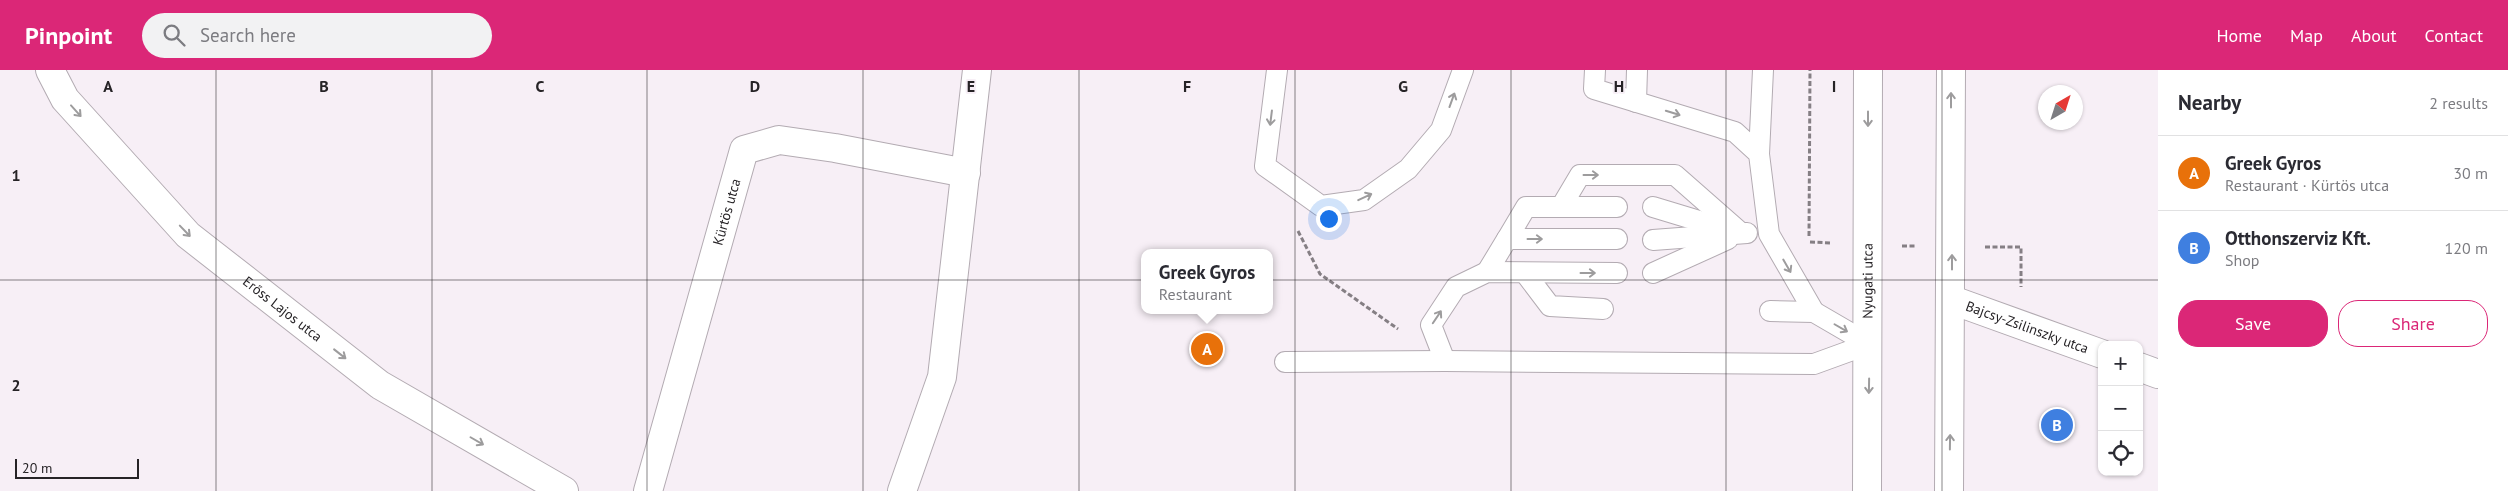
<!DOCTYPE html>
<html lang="en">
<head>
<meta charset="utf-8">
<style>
  :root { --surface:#fff; --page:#f2f2f3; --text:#2b2b33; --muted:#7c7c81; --line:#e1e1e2; --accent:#db2777 }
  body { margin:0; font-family:"PT Sans",sans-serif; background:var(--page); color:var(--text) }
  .controls { position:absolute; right:15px; bottom:15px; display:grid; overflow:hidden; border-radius:10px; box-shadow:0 1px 4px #0004 }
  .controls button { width:45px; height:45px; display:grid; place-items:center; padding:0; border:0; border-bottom:1px solid var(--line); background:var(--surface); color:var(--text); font:25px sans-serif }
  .compass { position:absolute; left:2038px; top:15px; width:45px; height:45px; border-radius:50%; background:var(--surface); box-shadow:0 1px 4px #0004; rotate:39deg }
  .scale { position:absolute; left:15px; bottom:12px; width:124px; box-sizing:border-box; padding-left:5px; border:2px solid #262326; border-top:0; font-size:14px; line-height:18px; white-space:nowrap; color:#262326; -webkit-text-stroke:4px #f7eff6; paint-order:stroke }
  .you { position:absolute; left:1328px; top:148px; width:18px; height:18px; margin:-12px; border:4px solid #fff; border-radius:50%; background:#1a73e8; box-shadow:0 0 0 8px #1a73e833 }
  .badge { display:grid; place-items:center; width:32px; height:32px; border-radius:50%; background:var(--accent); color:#fff; font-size:16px; font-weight:700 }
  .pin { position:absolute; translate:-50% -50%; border:2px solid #fff; box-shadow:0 1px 5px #0006 }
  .popup { position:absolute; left:1141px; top:179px; width:132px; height:65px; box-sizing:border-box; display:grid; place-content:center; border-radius:10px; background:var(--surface); filter:drop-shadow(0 1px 4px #0005); font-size:16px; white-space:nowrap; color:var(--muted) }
  .popup b { font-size:19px; color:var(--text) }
  .popup::after { content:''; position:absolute; left:50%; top:100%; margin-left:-10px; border:10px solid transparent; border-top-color:var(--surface) }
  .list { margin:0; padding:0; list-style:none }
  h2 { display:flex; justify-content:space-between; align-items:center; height:65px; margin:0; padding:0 20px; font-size:21px }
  h2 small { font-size:16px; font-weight:400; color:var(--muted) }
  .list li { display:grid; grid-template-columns:32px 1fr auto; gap:15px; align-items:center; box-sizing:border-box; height:75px; padding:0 20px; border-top:1px solid var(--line) }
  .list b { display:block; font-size:19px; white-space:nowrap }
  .list p { margin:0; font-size:16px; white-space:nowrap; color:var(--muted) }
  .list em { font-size:16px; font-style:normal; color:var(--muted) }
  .actions { display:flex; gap:10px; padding:15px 20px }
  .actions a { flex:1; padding:11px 0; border:1px solid var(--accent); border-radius:20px; text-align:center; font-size:18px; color:var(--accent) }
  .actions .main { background:var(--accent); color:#fff }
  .icon { flex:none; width:28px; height:28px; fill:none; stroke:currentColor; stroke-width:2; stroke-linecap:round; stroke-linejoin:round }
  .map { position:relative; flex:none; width:2158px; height:421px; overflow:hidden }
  header { display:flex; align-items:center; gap:30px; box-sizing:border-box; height:70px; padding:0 25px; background:var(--accent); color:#fff }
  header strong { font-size:24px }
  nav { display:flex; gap:28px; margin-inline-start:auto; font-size:18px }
  .search { width:350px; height:45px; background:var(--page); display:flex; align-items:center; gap:12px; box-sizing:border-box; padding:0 18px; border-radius:28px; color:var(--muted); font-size:19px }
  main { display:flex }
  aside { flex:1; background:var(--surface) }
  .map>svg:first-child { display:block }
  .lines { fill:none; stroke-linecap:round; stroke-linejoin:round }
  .lane-casing { stroke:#b3abb2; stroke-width:22 }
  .street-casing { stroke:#b3abb2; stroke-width:30 }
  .primary-casing { stroke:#b3abb2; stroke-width:30 }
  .path { stroke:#857f84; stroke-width:3; stroke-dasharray:5 2.5; stroke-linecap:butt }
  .lane { stroke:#fff; stroke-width:20 }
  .street { stroke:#fff; stroke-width:28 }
  .primary { stroke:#fff; stroke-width:28 }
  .oneway { stroke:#9d9c9d }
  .grid { fill:none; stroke:#262326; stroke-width:1; stroke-opacity:0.55 }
  .labels { text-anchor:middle; stroke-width:4; stroke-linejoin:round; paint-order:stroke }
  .street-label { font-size:14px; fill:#262326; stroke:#f7eff6 }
  .grid-label { font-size:16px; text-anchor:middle; font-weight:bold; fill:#262326; stroke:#f7eff6; stroke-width:4; stroke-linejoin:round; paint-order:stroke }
</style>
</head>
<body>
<header>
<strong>Pinpoint</strong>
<div class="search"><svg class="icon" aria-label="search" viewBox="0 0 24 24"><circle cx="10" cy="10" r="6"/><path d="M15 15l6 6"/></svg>Search here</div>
<nav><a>Home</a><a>Map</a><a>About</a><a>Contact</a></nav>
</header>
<main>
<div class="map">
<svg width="2158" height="421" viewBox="0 0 2158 421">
  <rect width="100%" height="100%" fill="#f7eff6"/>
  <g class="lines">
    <defs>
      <g id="lane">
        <polyline points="1277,0 1265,96 1321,136 1364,130 1408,99 1441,60 1463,0"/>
        <polyline points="1595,0 1594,19 1735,62 1759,84 1769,164 1814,242"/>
        <polyline points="1636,32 1637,0"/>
        <polyline points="1759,84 1763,0"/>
        <polyline points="1561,137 1580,105 1675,105 1741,163"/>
        <polyline points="1653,137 1729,160"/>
        <polyline points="1507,169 1526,137 1617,137"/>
        <polyline points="1653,170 1747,163"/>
        <polyline points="1487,202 1507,169 1617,169"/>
        <polyline points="1525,203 1550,236 1603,239"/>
        <polyline points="1653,203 1728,169"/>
        <polyline points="1770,241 1814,242 1869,274"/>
        <polyline points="1445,291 1431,255 1456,217 1487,202 1617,203"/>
        <polyline points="1285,292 1445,291 1814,294 1869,274"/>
      </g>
      <g id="street">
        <path id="s1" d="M50 0 65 29 188 165 380 315 564 421"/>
        <path id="s2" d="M1952 230 2102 284"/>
        <polyline points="2139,297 2158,304"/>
        <path id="s3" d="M648 421 744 80 779 70 835 78 966 103"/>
        <polyline points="902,421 942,307 977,0"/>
      </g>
      <g id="primary">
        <path id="s4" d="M1867 421 1868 0"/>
        <polyline points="1949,421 1951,0"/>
      </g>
    </defs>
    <!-- lane casing -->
    <use href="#lane" class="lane-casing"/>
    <!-- street casing -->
    <use href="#street" class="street-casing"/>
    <!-- primary casing -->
    <use href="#primary" class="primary-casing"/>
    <!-- path -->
    <g class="path">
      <polyline points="1298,161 1320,204 1398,259"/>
      <polyline points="1809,166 1810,0"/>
      <polyline points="1810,172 1831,173"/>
      <polyline points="1902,176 1916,176"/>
      <polyline points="1985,177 2021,177 2021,217"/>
    </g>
    <!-- lane -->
    <use href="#lane" class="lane"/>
    <!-- street -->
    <use href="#street" class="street"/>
    <!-- primary -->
    <use href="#primary" class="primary"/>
  </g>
  <!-- one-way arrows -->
  <defs><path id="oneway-shaft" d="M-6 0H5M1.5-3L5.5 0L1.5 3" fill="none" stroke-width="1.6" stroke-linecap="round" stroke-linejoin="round" transform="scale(1.25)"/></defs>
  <g class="oneway">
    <use href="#oneway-shaft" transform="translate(1452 30) rotate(-70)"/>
    <use href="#oneway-shaft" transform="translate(1951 30) rotate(-90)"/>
    <use href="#oneway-shaft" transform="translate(76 41) rotate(48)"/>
    <use href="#oneway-shaft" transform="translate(1673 43) rotate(17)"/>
    <use href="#oneway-shaft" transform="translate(1271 48) rotate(97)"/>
    <use href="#oneway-shaft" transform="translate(1868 49) rotate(90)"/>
    <use href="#oneway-shaft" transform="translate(1591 105)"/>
    <use href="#oneway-shaft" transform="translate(1365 127) rotate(-25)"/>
    <use href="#oneway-shaft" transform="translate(185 161) rotate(46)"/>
    <use href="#oneway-shaft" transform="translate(1535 169)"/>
    <use href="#oneway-shaft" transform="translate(1952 192) rotate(-90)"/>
    <use href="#oneway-shaft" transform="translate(1787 196) rotate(60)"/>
    <use href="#oneway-shaft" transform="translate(1588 203)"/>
    <use href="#oneway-shaft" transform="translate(1437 247) rotate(-56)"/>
    <use href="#oneway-shaft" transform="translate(1841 258) rotate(30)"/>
    <use href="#oneway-shaft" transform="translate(340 284) rotate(38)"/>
    <use href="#oneway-shaft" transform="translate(1869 316) rotate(91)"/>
    <use href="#oneway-shaft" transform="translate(477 371) rotate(30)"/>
    <use href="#oneway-shaft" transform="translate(1950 372) rotate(-89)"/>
  </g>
  <!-- grid -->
  <path class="grid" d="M216 0V421M432 0V421M647 0V421M863 0V421M1079 0V421M1295 0V421M1511 0V421M1726 0V421M1942 0V421M0 210H2158"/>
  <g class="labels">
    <!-- street labels -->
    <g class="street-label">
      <text dy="5" stroke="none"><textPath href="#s3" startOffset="290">Kürtös utca</textPath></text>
      <text dy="5" stroke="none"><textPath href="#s4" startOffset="210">Nyugati utca</textPath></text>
      <text dy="5" stroke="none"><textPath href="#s1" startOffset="336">Erőss Lajos utca</textPath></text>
      <text dy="5" stroke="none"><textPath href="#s2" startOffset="80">Bajcsy-Zsilinszky utca</textPath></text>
    </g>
  </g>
  <g class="grid-label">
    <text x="108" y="22">A</text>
    <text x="324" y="22">B</text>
    <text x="540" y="22">C</text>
    <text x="755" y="22">D</text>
    <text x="971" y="22">E</text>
    <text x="1187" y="22">F</text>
    <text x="1403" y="22">G</text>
    <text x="1619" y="22">H</text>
    <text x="1834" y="22">I</text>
    <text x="16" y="111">1</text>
    <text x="16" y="321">2</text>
  </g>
</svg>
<div class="controls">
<button>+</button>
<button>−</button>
<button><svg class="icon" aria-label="locate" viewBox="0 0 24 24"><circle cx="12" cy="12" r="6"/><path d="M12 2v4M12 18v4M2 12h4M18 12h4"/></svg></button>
</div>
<svg class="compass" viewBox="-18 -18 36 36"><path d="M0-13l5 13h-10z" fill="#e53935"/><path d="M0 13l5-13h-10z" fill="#7c7c81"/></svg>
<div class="scale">20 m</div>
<div class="you"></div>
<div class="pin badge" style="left:1207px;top:279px;background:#e8710a">A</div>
<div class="popup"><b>Greek Gyros</b>Restaurant</div>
<div class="pin badge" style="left:2057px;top:355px;background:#3f7fe0">B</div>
</div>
<aside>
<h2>Nearby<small>2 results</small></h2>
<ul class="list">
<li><span class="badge" style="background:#e8710a">A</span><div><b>Greek Gyros</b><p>Restaurant · Kürtös utca</p></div><em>30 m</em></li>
<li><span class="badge" style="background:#3f7fe0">B</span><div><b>Otthonszerviz Kft.</b><p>Shop</p></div><em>120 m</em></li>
</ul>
<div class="actions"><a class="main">Save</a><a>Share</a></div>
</aside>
</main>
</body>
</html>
